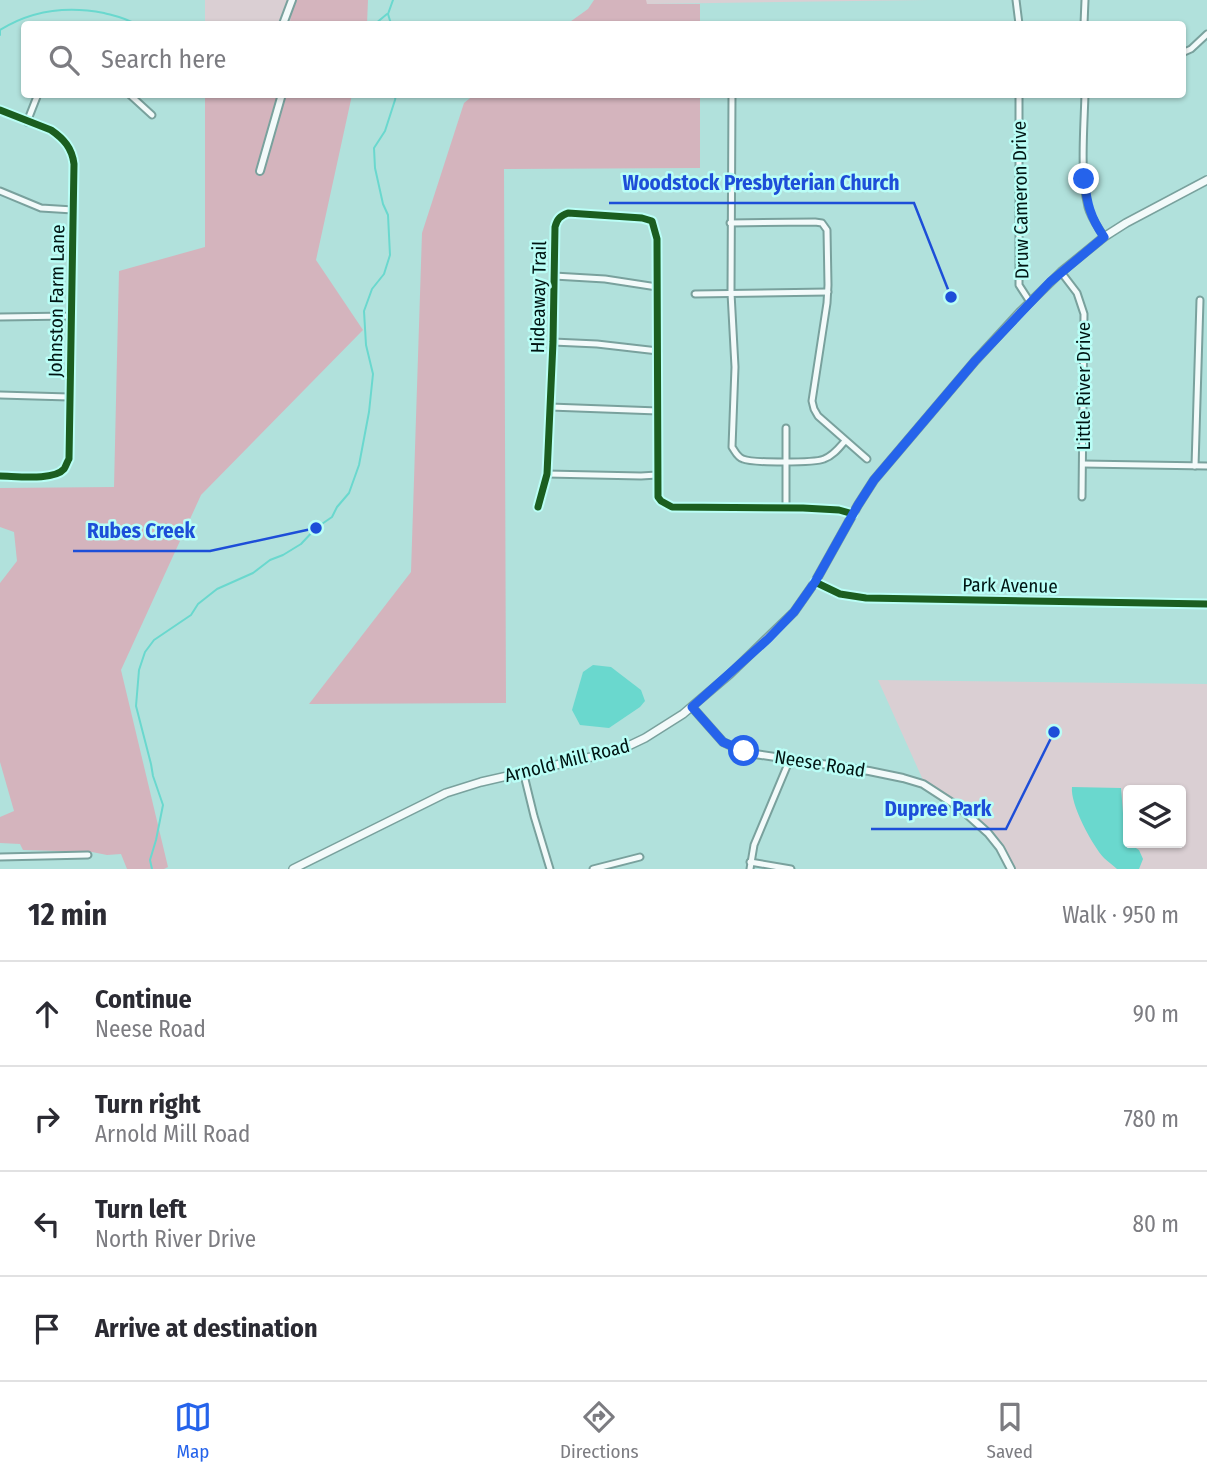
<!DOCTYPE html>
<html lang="en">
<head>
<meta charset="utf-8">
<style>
  :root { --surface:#fff; --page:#f7f7f7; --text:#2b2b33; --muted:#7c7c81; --line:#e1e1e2; --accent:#2563eb }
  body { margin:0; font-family:"Fira Sans Condensed",sans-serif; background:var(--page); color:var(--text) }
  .controls { position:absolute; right:21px; bottom:21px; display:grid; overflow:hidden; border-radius:7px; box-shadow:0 2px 5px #0004 }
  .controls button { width:63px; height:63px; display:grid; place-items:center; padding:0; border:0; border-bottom:2px solid var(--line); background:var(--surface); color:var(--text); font:35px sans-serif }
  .stop { position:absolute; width:21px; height:21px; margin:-16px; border:5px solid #2563eb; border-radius:50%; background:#fff }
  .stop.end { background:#2563eb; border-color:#fff; box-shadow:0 2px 7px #0008 }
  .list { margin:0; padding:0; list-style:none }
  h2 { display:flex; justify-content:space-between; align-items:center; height:91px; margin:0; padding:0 28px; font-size:30px }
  h2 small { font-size:23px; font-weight:400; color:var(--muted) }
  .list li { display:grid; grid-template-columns:46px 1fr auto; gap:21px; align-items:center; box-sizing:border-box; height:105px; padding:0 28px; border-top:2px solid var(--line) }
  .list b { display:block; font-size:26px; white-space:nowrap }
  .list p { margin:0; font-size:23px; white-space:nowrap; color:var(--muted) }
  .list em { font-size:23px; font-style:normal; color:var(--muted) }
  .icon { flex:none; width:38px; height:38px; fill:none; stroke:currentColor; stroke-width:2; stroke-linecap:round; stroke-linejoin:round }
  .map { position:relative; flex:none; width:1207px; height:869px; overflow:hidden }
  .search { position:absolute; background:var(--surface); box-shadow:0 2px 5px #0004; left:21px; right:21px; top:21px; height:77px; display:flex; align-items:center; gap:18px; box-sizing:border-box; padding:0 24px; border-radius:7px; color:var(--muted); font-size:26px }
  .sheet { height:511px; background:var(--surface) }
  nav { display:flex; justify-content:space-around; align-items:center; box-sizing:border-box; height:98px; border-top:2px solid var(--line); background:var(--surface); font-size:19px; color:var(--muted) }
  nav a { display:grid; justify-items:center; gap:4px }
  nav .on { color:var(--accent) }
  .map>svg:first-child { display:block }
  .green { fill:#dacfd3; fill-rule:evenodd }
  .forest { fill:#d4b4bd }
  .water { fill:#6ad8ce }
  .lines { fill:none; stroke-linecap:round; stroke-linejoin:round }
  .stream { stroke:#6ad8ce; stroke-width:2 }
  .minor-casing { stroke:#79a19d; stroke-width:9 }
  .tertiary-casing { stroke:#79a19d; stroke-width:10 }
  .secondary-casing { stroke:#79a19d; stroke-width:10 }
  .minor { stroke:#f3fafa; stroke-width:5 }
  .tertiary { stroke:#f3fafa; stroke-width:6 }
  .secondary { stroke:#f3fafa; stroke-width:7 }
  .cycleway-casing { stroke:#bafef6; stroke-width:11 }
  .cycleway { stroke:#1b5e20; stroke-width:7 }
  .route { stroke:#2563eb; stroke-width:9 }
  .labels { text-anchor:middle; stroke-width:5; stroke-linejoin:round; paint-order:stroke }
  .street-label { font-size:19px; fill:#001513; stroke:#bafef6 }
  .leader { fill:none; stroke:#1d4ed8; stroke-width:2.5 }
  .callout-dot { fill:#1d4ed8; stroke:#bafef6; stroke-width:2.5 }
  .callout-label { font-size:21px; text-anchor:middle; font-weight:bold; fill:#1d4ed8; stroke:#bafef6; stroke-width:5; stroke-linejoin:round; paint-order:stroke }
</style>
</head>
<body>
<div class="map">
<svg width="1207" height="869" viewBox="0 0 1207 869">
  <rect width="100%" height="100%" fill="#b1e1dc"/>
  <!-- green -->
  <g class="green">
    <polygon points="205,0 294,0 291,7 290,24 205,24"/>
    <polygon points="646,0 928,0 646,4"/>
    <path d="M878 680 1207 684V869H1014L1005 850 975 816 950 796 923 780ZM1128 790H1181V843H1128Z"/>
  </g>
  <!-- forest -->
  <g class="forest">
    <polygon points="294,0 368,0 367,24 290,24 291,7"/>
    <polygon points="594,0 646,0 647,4 700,4 700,24 567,24 588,9"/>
    <polygon points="475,94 700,95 700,168 504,169 506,703 309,704 411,572 422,233 464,103"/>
    <polygon points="205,95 352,95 316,260 363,330 201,495 121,670 168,867 164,869 127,869 121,854 107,855 92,852 23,850 20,844 0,843 0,817 14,811 0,762 0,583 17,561 14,532 0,527 0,488 114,487 119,271 205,247"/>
  </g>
  <!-- water -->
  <g class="water">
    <polygon points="593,665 611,667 641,690 645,701 640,707 609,728 580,725 572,710 583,672"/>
    <path d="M1072 787 1121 788 1124 826 1128 837V843L1139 850 1143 859 1139 869H1117C1113 865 1108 862 1104 858 1092 845 1070 804 1072 787Z"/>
  </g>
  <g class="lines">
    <!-- stream -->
    <g class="stream">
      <polyline points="375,24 387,14"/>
      <polyline points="391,24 388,14 393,0"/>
      <path d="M0 35V30C32 10 68 6 104 13 115 16 126 18 135 24"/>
      <polyline points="152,869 150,860 156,840 163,805 153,776 151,764 136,706 139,670 145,652 154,640 191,615 198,604 217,589 253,573 270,560 283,555 301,544 316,528 332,517 337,507 349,493 359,465 369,412 373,374 366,345 364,311 372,289 384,274 390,255 388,215 383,204 375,168 374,148 385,131 395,100 396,94"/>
    </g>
    <defs>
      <g id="minor">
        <polyline points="1016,0 1019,24"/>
        <polyline points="1084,24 1085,0"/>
        <polyline points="1182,53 1191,49 1207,34"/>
        <polyline points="129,94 152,115"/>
        <path d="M732 94 731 293 735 367 732 447C735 451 737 457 743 459 752 463 815 463 824 459 833 456 839 448 845 441"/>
        <polyline points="1019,94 1019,285 1030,302"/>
        <path d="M1085 94C1084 129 1080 174 1088 207 1091 218 1098 227 1104 237"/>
        <path d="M0 110 51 130C64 139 72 148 74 164L69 459C68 460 65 468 64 469 54 481 15 476 0 476"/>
        <polyline points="27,122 38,94"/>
        <polyline points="0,191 41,208 73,210"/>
        <polyline points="730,223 815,222 822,223 827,230 828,285 827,303 812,401 814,409 818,416 867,459"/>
        <polyline points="1061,272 1077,293 1084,314 1082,497"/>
        <polyline points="554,276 605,279 657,287"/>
        <polyline points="695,294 828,292"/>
        <polyline points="0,317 71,316"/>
        <polyline points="553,342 597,344 658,351"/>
        <polyline points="0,395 69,397"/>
        <polyline points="550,407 658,411"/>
        <polyline points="786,428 786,508"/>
        <polyline points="1083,464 1207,466"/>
        <polyline points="1195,466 1200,300"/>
        <polyline points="547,474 641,476 657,475"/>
        <path d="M538 507 547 474 553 342 555 227C557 219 560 216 568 213L642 218 652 221 657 239 658 497 661 501 672 507 803 508 839 510 853 514"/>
        <polyline points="815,582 840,594 866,598 1207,604"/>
        <polyline points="523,771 534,816 550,869"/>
        <polyline points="0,857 88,855"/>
        <polyline points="750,862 791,869"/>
        <polyline points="593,869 640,857"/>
        <polyline points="750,869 754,845 790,759"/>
      </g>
      <g id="tertiary">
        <polyline points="283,24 292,0"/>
        <polyline points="260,171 282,94"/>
        <polyline points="692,707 723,742 738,749 755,754 869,771 903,778 923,784 960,808 988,833 1000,848 1011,869"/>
      </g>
      <polyline id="secondary" points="293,869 446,793 481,782 591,757 624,748 645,738 683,714 730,674 794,612 815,582 858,505 874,480 975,361 1021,311 1061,272 1104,237 1126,223 1207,180"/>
    </defs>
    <!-- minor casing -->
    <use href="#minor" class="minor-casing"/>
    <!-- tertiary casing -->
    <use href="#tertiary" class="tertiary-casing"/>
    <!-- secondary casing -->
    <use href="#secondary" class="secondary-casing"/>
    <!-- minor -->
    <use href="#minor" class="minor"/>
    <!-- tertiary -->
    <use href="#tertiary" class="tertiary"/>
    <!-- secondary -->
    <use href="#secondary" class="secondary"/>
    <defs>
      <g id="cycleway">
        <path d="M0 110 51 130C64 139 72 148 74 164L69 459C68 460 65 468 64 469 54 481 15 476 0 476"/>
        <path d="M538 507 547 474 553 342 555 227C557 219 560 216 568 213L642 218 652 221 657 239 658 497 661 501 672 507 803 508 839 510 853 514"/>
        <polyline points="815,582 840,594 866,598 1207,604"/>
      </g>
    </defs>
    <!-- cycleway casing -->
    <use href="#cycleway" class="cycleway-casing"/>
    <!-- cycleway -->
    <use href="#cycleway" class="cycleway"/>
  </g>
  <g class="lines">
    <!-- route -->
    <path class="route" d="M744 751 723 742 692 707 768 639 794 612 815 582 858 505 874 480 975 361 1050 282 1104 237C1090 217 1087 203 1084 179"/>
  </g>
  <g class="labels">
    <!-- street labels -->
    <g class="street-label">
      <text transform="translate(1020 200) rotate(-91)" y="7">Druw Cameron Drive</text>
      <text transform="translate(538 297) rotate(-89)" y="7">Hideaway Trail</text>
      <text transform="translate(56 301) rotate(-89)" y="7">Johnston Farm Lane</text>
      <text transform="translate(1083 386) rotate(-90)" y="7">Little River Drive</text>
      <text transform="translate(1010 585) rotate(1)" y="7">Park Avenue</text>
      <text transform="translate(567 760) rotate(-14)" y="7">Arnold Mill Road</text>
      <text transform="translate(820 763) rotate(9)" y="7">Neese Road</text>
    </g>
  </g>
  <!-- callouts -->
  <path class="leader" d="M951 297L914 203H609M316 528L210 551H73M1054 732L1006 829H871"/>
  <g class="callout-dot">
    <circle cx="951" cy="297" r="7"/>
    <circle cx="316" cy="528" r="7"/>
    <circle cx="1054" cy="732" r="7"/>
  </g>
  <g class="callout-label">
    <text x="761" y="190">Woodstock Presbyterian Church</text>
    <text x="141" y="538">Rubes Creek</text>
    <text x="938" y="816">Dupree Park</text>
  </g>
</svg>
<div class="controls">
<button><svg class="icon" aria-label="layers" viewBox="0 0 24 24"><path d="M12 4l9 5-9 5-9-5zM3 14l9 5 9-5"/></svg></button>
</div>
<div class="stop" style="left:744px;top:751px"></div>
<div class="stop end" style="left:1084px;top:179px"></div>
<div class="search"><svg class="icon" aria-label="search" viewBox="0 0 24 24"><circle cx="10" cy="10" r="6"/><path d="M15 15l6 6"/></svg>Search here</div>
</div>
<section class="sheet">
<h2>12 min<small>Walk · 950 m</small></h2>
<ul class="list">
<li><svg class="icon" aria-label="ahead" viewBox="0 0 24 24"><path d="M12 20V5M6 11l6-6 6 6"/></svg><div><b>Continue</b><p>Neese Road</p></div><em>90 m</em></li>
<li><svg class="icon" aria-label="right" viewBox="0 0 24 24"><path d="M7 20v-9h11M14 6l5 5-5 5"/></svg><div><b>Turn right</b><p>Arnold Mill Road</p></div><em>780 m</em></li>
<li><svg class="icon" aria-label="left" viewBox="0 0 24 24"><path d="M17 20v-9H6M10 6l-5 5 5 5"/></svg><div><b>Turn left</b><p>North River Drive</p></div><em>80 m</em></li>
<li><svg class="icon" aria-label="arrive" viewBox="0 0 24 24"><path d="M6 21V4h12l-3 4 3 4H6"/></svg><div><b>Arrive at destination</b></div></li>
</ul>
</section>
<nav>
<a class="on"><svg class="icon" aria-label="map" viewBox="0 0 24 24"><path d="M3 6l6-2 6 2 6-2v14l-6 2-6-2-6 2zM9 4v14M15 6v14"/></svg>Map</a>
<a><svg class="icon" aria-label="directions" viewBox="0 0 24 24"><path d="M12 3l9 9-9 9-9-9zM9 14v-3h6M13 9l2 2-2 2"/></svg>Directions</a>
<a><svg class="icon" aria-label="saved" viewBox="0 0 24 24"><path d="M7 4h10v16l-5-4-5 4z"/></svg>Saved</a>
</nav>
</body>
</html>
